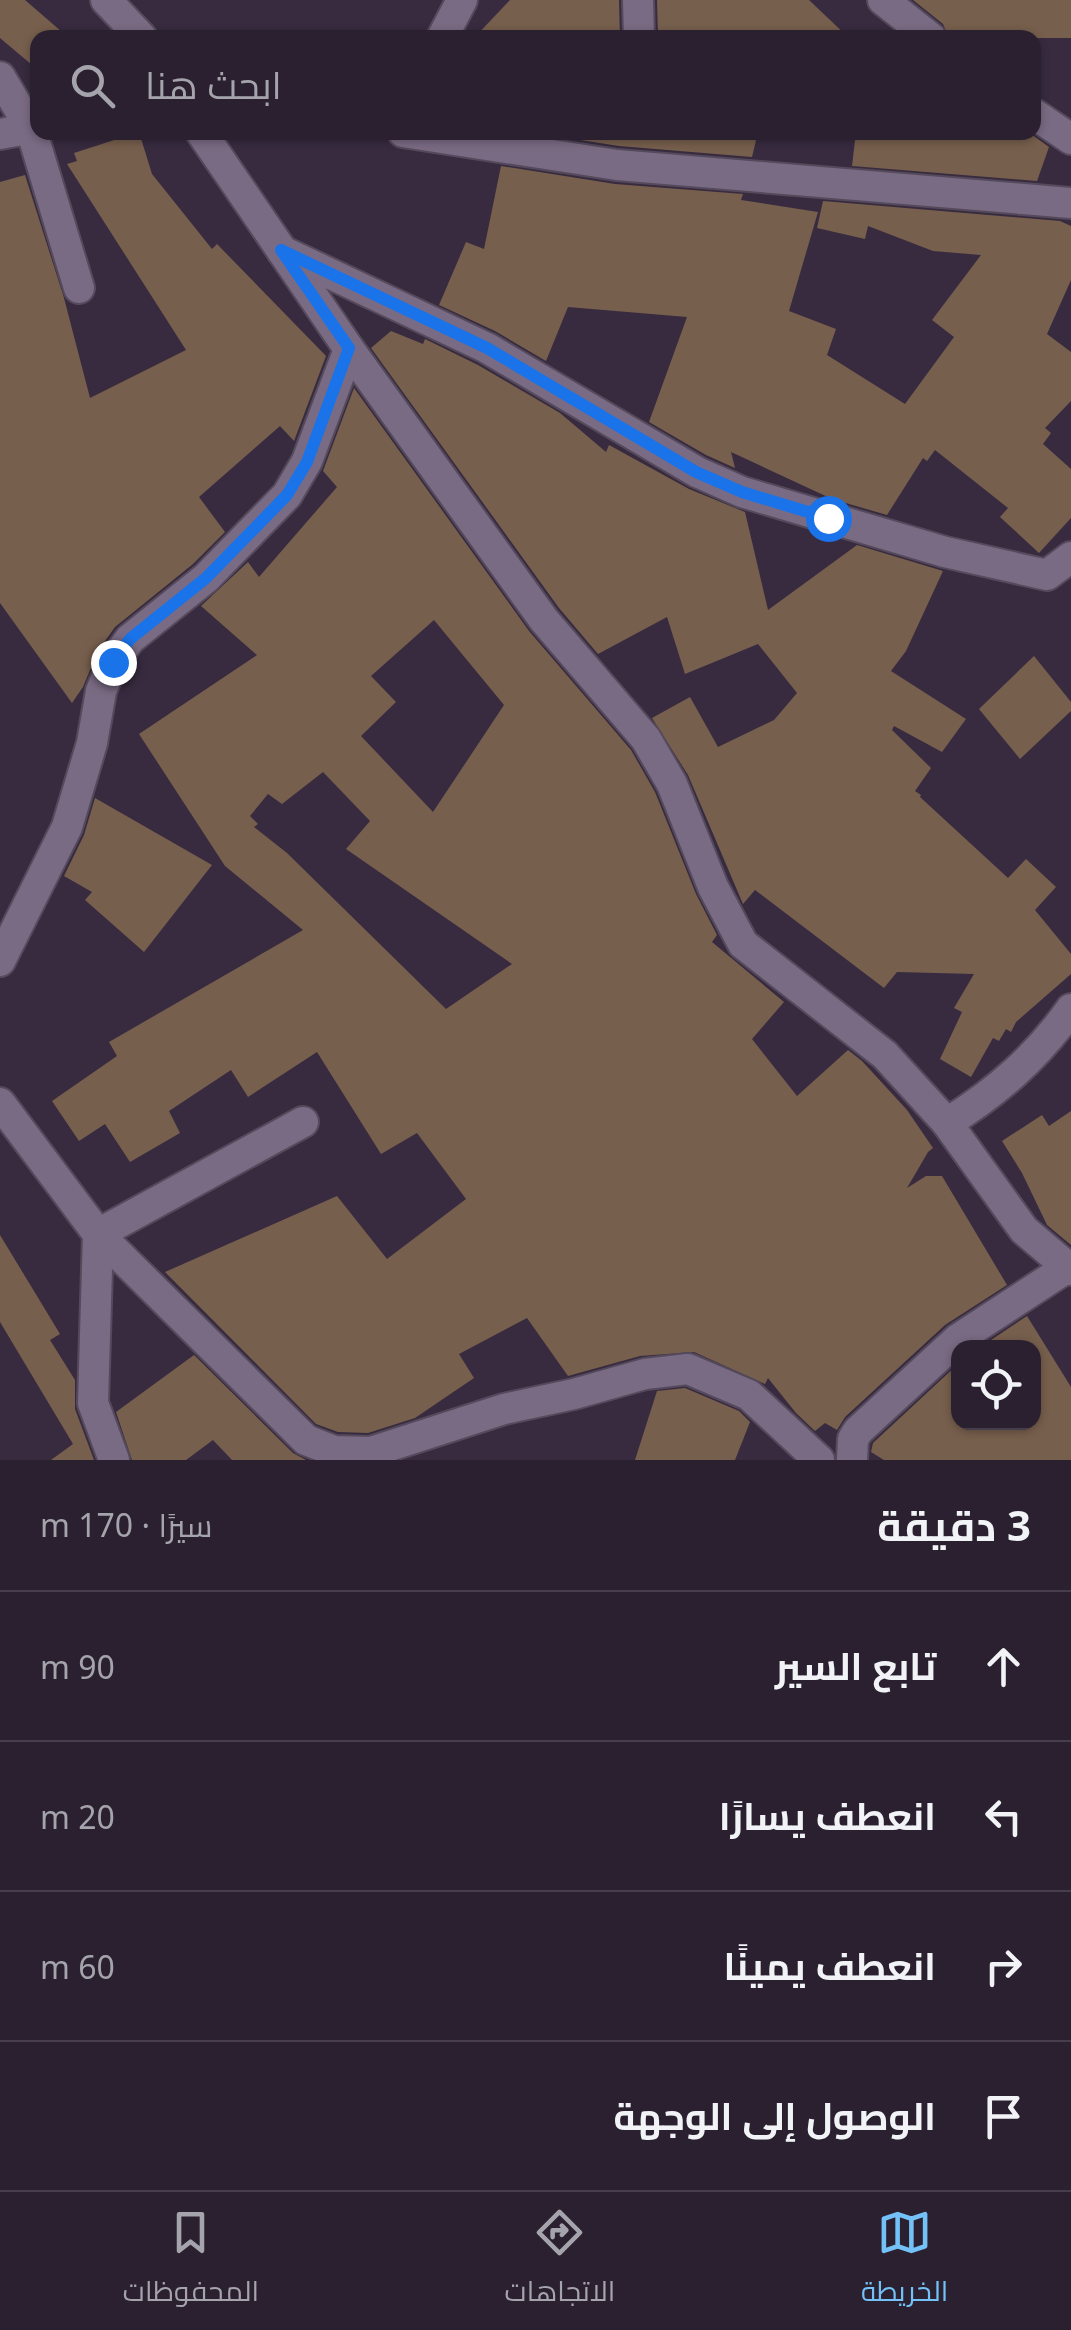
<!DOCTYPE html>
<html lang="ar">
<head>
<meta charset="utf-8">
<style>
  :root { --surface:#2a2030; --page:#322838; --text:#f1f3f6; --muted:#a5a3ab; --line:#463e4c; --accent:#73c1f6 }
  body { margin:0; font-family:"Noto Sans",Cairo,sans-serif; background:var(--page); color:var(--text); direction:rtl }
  .controls { position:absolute; right:30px; bottom:30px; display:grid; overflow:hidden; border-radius:20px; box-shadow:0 2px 8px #0004 }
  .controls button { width:90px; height:90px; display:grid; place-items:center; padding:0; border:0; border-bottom:2px solid var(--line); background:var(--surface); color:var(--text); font:50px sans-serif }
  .stop { position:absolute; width:30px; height:30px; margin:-22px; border:8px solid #1a73e8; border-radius:50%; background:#fff }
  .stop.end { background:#1a73e8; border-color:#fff; box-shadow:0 2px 10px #0008 }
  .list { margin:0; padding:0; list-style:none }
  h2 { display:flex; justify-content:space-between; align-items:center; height:130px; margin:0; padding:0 40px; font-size:42px }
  h2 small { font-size:32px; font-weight:400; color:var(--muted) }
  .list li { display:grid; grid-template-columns:65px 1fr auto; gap:30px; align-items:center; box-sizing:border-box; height:150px; padding:0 40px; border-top:2px solid var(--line) }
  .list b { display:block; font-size:38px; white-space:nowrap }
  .list em { font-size:32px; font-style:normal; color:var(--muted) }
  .icon { flex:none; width:55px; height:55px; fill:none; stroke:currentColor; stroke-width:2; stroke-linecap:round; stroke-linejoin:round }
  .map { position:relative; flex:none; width:1071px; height:1460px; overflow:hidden; direction:ltr }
  .search { position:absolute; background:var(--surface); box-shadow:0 2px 8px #0004; left:30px; right:30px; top:30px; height:110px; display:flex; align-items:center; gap:25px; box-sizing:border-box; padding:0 35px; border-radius:20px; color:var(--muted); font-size:38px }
  .sheet { height:730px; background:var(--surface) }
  nav { display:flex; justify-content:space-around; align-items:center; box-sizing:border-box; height:140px; border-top:2px solid var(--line); background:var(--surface); font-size:28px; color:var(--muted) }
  nav a { display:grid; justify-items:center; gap:5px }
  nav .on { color:var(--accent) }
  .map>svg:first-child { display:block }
  .building { fill:#775f4d; fill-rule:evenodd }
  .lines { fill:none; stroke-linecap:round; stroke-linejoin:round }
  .minor-casing { stroke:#554a5c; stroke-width:34 }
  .minor { stroke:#7a6b84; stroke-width:30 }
  .route { stroke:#1a73e8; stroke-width:12 }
</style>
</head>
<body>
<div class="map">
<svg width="1071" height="1460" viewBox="0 0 1071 1460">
  <rect width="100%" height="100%" fill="#382b40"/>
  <!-- building -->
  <g class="building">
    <polygon points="0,0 25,0 69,38 38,38 38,70 0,38"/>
    <polygon points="510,0 619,0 620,38 474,38"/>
    <polygon points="657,0 809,0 849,38 658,38"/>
    <polygon points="913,0 1071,0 1071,38 949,38 943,24"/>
    <polygon points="139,132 152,174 212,249 217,244 326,356 294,441 280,426 199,497 225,532 193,564 115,627 98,651 83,687 72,703 0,603 0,182 25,175 64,298 90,398 186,350 67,164 77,161 74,153"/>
    <polygon points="529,132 758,132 752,157 619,146"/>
    <polygon points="856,132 1028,132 1049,147 1037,181 852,166"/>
    <polygon points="501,166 615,184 743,194 741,200 818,212 789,311 836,329 827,355 905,404 954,337 932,320 981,255 933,251 868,226 865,239 817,228 823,201 1060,221 1071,226 1071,280 1047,334 1071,352 1071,401 1045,428 1051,433 1043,444 1071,469 1071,518 1039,553 1000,517 1008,508 935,450 927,461 923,458 887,515 832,499 731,452 735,468 706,455 649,422 687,317 568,307 546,361 495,331 439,305 466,242 484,249"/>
    <polygon points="391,331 423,344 425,339 478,365 560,413 606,452 609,445 689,489 745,512 768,610 857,545 943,571 906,651 891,671 966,719 942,752 894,726 892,730 931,768 915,791 921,795 920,797 1008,878 1026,859 1056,887 1035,910 1071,954 1071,974 1016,1022 1011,1032 1006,1029 999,1041 993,1038 971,1077 940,1059 962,1012 954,1008 974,974 897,972 884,988 755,890 743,904 688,775 652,718 690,697 718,747 774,720 797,693 758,644 685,674 667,617 598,654 559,608 371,348"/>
    <path d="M354 388 529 631 631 750 655 792 696 894 717 935 712 942 784 1002 752 1039 797 1096 848 1050 862 1061 907 1110 933 1148 928 1152 907 1188 926 1176H942L1007 1285 945 1325 845 1417 837 1430 825 1423 815 1431 796 1413 768 1378 765 1384 694 1352 640 1356 568 1376 527 1318 459 1354 474 1378 415 1418 368 1433 338 1432 316 1424 165 1272 337 1196 387 1259 466 1199 417 1133 381 1154 317 1052 248 1097 231 1070 169 1111 180 1133 130 1162 105 1124 79 1141 52 1101 117 1056 109 1042 303 930 225 866 139 734 257 655 201 606 248 562 259 577 337 487 323 471ZM434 620 504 705 433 812 361 736 396 702 371 676ZM323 772 370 821 346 849 512 964 446 1009 287 853 254 827 258 824 250 816 268 794 282 804Z"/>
    <polygon points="1034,656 1071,702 1071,711 1020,759 979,709"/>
    <polygon points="95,798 212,865 144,952 85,900 92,892 64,876 84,835"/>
    <polygon points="1071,1111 1071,1245 1047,1225 1022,1173 1002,1141 1042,1115 1049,1126"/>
    <polygon points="0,1235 60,1334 50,1340 75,1380 75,1409 94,1460 51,1460 73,1444 0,1322"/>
    <polygon points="1027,1316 1071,1387 1071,1460 884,1460 871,1452 873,1443 958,1364 958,1422 1034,1422 1034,1348 979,1348"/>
    <polygon points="194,1355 293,1453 306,1460 232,1460 213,1440 186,1460 132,1460 116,1412"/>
    <polygon points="685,1388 739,1411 750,1422 735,1460 635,1460 657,1391"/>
  </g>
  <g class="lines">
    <defs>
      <g id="minor">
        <polyline points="106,0 142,38"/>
        <polyline points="638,0 639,38"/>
        <polyline points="883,0 931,38"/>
        <polyline points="442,38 462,0"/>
        <polyline points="0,77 31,129 79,288"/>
        <polyline points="1034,114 1071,139"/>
        <polyline points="201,132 349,349 544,620 646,739 672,784 713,887 743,944 885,1055 947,1123 1024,1230 1071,1270"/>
        <polyline points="403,132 617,165 1071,203"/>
        <polyline points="0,134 38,127"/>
        <polyline points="282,251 487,348 697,472 742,492 945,552 1047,575 1071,557"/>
        <polyline points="0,961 67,827 92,743 101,691 113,662 130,639 206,578 287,495 307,461 349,349"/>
        <polyline points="0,1103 98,1234 93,1403 114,1460"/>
        <polyline points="303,1122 98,1234 306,1440 334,1451 371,1452 504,1409 574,1394 645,1374 688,1369 749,1395 819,1460"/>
        <path d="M947 1123C997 1092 1037 1057 1071 1009"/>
        <polyline points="852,1460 853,1439 858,1431 958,1339 1068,1267"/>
      </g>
    </defs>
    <!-- minor casing -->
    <use href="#minor" class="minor-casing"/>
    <!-- minor -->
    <use href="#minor" class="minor"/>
  </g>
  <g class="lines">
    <!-- route -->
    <polyline class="route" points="113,662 130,639 206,578 287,495 307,462 349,348 281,250 487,348 696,472 742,492 828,518"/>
  </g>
</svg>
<div class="controls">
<button><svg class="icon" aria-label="locate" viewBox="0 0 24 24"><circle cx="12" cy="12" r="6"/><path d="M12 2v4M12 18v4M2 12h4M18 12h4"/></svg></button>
</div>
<div class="stop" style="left:828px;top:518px"></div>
<div class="stop end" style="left:113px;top:662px"></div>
<div class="search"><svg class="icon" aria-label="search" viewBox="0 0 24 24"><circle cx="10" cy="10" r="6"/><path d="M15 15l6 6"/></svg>ابحث هنا</div>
</div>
<section class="sheet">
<h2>3 دقيقة<small>سيرًا · 170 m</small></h2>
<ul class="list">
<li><svg class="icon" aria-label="ahead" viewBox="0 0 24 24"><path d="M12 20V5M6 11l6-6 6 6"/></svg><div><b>تابع السير</b></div><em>90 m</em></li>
<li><svg class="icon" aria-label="left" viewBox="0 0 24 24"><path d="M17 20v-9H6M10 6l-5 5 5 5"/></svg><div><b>انعطف يسارًا</b></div><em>20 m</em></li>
<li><svg class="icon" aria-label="right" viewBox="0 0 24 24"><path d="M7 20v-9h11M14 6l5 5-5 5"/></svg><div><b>انعطف يمينًا</b></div><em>60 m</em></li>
<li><svg class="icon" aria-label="arrive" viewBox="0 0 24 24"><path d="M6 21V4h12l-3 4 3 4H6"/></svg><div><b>الوصول إلى الوجهة</b></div></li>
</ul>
</section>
<nav>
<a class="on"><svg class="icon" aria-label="map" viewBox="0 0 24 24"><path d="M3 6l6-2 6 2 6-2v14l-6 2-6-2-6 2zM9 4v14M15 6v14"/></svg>الخريطة</a>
<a><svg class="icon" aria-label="directions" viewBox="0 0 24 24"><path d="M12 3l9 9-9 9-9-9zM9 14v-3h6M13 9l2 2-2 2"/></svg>الاتجاهات</a>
<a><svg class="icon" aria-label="saved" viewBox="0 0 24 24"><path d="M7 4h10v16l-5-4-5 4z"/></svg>المحفوظات</a>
</nav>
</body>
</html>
